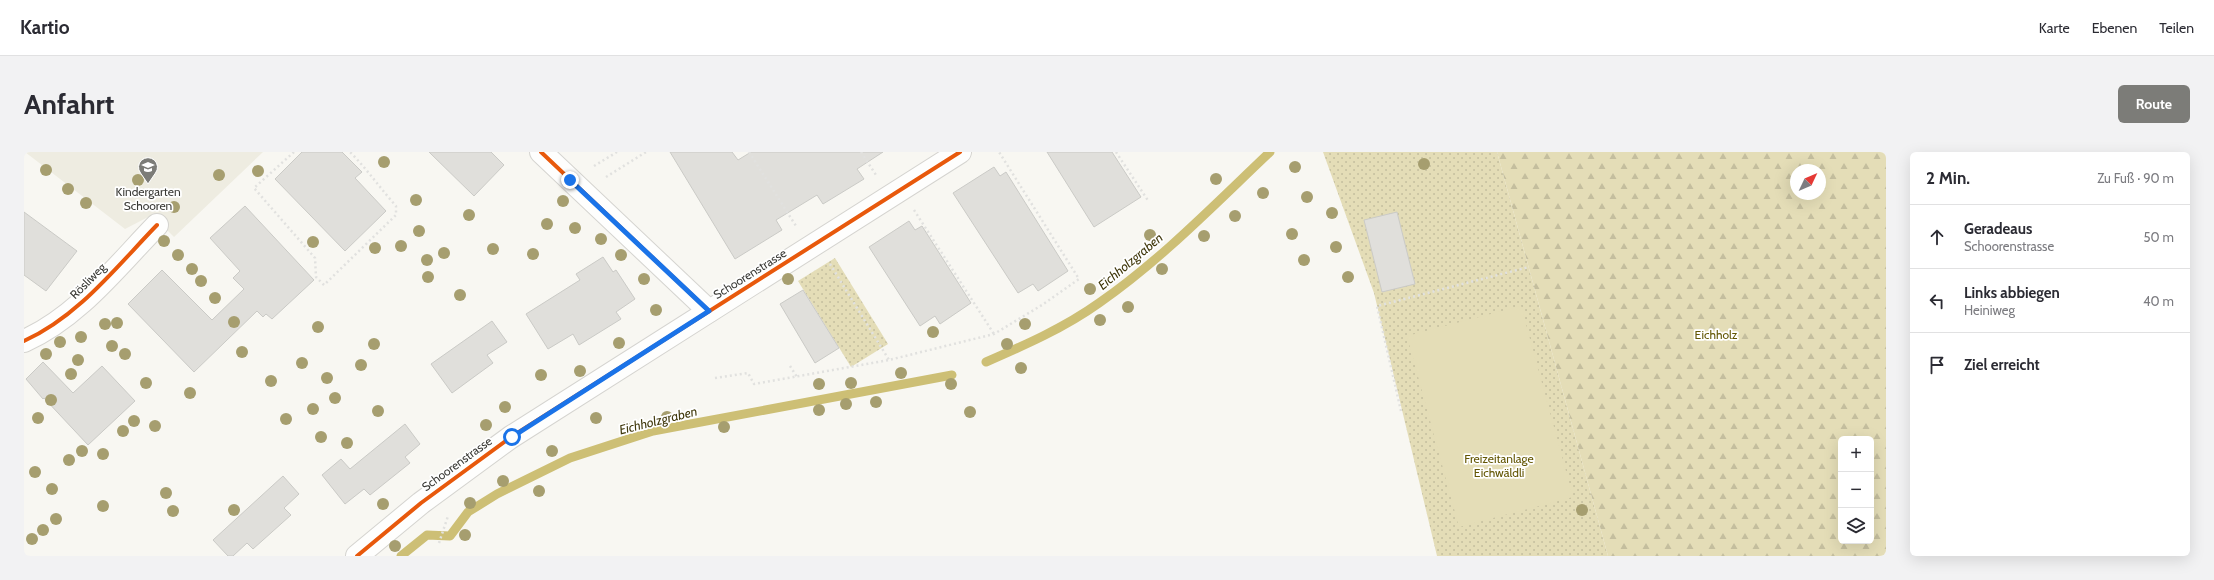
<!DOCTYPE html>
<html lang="de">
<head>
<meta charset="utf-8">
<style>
  :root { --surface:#fff; --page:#f2f2f3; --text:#2b2b33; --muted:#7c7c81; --line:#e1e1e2; --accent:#7c7c78 }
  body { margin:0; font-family:Cabin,sans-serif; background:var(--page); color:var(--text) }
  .controls { position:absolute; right:12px; bottom:12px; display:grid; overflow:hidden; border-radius:6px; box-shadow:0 4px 16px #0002 }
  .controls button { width:36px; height:36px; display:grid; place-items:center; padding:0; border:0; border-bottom:1px solid var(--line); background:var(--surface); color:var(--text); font:20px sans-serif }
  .compass { position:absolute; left:1766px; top:12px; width:36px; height:36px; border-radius:50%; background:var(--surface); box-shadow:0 4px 16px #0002; rotate:46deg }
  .stop { position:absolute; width:12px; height:12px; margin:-9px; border:3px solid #1a73e8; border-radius:50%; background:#fff }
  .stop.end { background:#1a73e8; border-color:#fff; box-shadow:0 1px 4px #0008 }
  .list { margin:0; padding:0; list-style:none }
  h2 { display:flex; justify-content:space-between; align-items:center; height:52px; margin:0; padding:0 16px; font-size:17px }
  h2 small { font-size:13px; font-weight:400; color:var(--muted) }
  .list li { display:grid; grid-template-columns:26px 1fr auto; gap:12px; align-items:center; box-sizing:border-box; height:64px; padding:0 16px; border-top:1px solid var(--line) }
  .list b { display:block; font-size:15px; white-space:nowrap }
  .list p { margin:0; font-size:13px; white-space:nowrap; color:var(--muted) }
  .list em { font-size:13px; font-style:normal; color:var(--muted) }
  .icon { flex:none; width:22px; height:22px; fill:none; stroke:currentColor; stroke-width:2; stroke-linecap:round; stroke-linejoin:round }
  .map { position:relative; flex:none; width:1862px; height:404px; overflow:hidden; border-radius:6px }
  header { display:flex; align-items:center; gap:24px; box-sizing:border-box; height:56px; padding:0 20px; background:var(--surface); border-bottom:1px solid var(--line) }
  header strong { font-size:19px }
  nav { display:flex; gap:22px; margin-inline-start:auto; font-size:14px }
  .intro { display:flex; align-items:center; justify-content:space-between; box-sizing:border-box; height:96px; padding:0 24px }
  h1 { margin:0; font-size:28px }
  .button { padding:10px 18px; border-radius:6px; background:var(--accent); color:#fff; font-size:14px; font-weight:700 }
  main { display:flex; gap:24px; padding:0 24px }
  aside { flex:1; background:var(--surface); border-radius:6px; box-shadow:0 4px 16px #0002 }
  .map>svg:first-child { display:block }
  .built { fill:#eeece1 }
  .grass { fill:url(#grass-dots) }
  .forest { fill:url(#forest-firs); fill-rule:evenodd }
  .pitch { fill:#e4ddb7 }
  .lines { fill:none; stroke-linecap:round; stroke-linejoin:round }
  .stream { stroke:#cdbf75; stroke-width:9 }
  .building { fill:#e0dfdb; stroke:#cacac6 }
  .minor-casing { stroke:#d5d4d0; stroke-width:24 }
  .path { stroke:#e1e1df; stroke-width:2.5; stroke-dasharray:2 3; stroke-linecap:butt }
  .minor { stroke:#fefefd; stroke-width:22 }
  .cycleway-casing { stroke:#fff; stroke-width:6 }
  .cycleway { stroke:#e8590c; stroke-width:4 }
  .tree { fill:#a69e6f }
  .route { stroke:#1a73e8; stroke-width:5 }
  .labels { text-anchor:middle; stroke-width:3.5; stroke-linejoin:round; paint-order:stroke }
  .poi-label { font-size:12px; fill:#3a3a36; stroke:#fff }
  .street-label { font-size:12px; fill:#3a3a36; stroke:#fff }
  .park-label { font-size:12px; fill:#635603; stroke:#fff }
  .water-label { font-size:13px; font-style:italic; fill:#40380c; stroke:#fff }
</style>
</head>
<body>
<header>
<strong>Kartio</strong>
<nav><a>Karte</a><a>Ebenen</a><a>Teilen</a></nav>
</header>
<div class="intro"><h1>Anfahrt</h1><a class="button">Route</a></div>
<main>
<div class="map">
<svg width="1862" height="404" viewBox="0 0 1862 404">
  <defs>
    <pattern id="grass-dots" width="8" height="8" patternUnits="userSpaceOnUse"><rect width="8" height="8" fill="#e4ddb7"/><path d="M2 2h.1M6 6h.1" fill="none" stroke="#c4be9e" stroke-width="1.8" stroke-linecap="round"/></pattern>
    <pattern id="forest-firs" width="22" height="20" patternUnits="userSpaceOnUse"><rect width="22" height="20" fill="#e4ddb7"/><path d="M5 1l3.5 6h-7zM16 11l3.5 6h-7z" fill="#c4be9e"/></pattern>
  </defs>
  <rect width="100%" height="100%" fill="#f8f7f2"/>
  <!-- built -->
  <polygon class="built" points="1,0 239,0 150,85 128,63 101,77"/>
  <!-- grass -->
  <g class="grass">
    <polygon points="1299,0 1473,0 1584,404 1413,404 1350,141"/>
    <polygon points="811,106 864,192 827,215 774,129"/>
  </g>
  <!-- forest -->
  <path class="forest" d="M1473 0H1862V404H1584ZM1772 18H1796V42H1772ZM1817 287H1847V389H1817Z"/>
  <!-- pitch -->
  <polygon class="pitch" points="1497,154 1549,345 1435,375 1383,184"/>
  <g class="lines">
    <!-- stream -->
    <g class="stream">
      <path d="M962 210C1001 193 1040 176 1075 151 1137 108 1191 52 1246 0"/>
      <polyline points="377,404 403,383 426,384 444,360 473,342 546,306 629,279 928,223"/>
    </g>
  </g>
  <!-- building -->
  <g class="building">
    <polygon points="278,0 318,0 338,20 331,26 362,59 321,99 251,27"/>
    <polygon points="405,0 467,0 480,13 450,44"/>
    <polygon points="646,0 708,0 714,8 727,0 859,0 833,17 840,27 799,52 793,43 752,68 758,78 711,107"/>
    <polygon points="1023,0 1088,0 1117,45 1070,75"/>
    <polygon points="970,15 976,24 982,20 1044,119 1014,139 1009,132 994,141 929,41"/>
    <polygon points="221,54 290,128 248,167 242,162 239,165 233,159 170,220 104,152 138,118 188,168 220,137 209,126 216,119 186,86"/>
    <polygon points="0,60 53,99 22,139 0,123"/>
    <polygon points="1373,60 1391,132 1358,140 1340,68"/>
    <polygon points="885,69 891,78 898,74 947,151 916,172 911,164 896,174 845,95"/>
    <polygon points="579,105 589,120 592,118 611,147 592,160 597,167 555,193 549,182 524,197 502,162 556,128 552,122"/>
    <polygon points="779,138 815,196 791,211 756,152"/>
    <polygon points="468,169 483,190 463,203 469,211 428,241 407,212"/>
    <polygon points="19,210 49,241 78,214 111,249 64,293 20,246 19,247 2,227"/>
    <polygon points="381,272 396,292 381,305 386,311 346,343 340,337 321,352 298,323 317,307 326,317"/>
    <polygon points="259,324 275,342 260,356 267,363 229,397 223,391 209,404 204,404 189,388"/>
  </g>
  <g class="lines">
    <defs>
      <g id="minor">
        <polyline points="517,0 685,159"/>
        <path d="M0 189C54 165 93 114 133 73"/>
        <polyline points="333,404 397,351 487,285 936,0"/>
      </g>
    </defs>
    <!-- minor casing -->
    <use href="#minor" class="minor-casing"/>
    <!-- path -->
    <g class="path">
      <path d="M270 0 230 36 291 106 292 125 300 133 372 63V54C356 36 343 17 326 0"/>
      <polyline points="725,0 772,74"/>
      <polyline points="837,0 852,23"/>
      <polyline points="1092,0 1125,50"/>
      <polyline points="570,14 593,0"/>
      <polyline points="582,25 622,0"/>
      <polyline points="890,58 970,182"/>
      <polyline points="806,112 865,208"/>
      <polyline points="766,214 773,225"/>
      <polyline points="691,226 724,221 730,232 865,208 970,182 1018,153 1055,127 975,0"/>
      <polyline points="1377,259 1353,154 1505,115"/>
      <polyline points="415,391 424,364"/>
    </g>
    <!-- minor -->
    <use href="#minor" class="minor"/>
    <defs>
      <g id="cycleway">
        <polyline points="517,0 685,159"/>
        <path d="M0 189C54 165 93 114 133 73"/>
        <polyline points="333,404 397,351 487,285 936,0"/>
      </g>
    </defs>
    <!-- cycleway casing -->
    <use href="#cycleway" class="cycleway-casing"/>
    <!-- cycleway -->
    <use href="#cycleway" class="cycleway"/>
  </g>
  <!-- trees -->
  <g class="tree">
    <circle cx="360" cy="10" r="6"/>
    <circle cx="1400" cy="12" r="6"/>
    <circle cx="1271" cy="15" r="6"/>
    <circle cx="22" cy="18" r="6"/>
    <circle cx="234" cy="19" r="6"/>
    <circle cx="195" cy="23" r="6"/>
    <circle cx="1192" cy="27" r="6"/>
    <circle cx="114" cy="28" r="6"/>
    <circle cx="44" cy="37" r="6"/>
    <circle cx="1239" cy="41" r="6"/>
    <circle cx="1283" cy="45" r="6"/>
    <circle cx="392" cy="48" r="6"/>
    <circle cx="539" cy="49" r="6"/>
    <circle cx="62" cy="51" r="6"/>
    <circle cx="150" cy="55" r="6"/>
    <circle cx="1308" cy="61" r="6"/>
    <circle cx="445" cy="63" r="6"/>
    <circle cx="1211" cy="64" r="6"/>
    <circle cx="523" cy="72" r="6"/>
    <circle cx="551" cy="76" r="6"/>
    <circle cx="395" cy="79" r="6"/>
    <circle cx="1268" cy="82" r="6"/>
    <circle cx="1126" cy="83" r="6"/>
    <circle cx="1180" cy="84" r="6"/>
    <circle cx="577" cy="87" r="6"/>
    <circle cx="140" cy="89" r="6"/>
    <circle cx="289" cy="90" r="6"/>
    <circle cx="377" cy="94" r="6"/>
    <circle cx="1312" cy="95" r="6"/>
    <circle cx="351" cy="96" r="6"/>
    <circle cx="469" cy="97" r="6"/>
    <circle cx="420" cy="101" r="6"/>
    <circle cx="509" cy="102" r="6"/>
    <circle cx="154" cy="103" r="6"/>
    <circle cx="597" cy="103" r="6"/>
    <circle cx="403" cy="108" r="6"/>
    <circle cx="1280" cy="108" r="6"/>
    <circle cx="168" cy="117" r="6"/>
    <circle cx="1138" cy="117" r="6"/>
    <circle cx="404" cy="125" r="6"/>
    <circle cx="1324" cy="125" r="6"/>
    <circle cx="620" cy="127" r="6"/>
    <circle cx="764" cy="127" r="6"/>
    <circle cx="177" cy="129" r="6"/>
    <circle cx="1066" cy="137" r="6"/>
    <circle cx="436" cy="143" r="6"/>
    <circle cx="191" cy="146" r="6"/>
    <circle cx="1104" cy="155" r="6"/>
    <circle cx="632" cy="158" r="6"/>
    <circle cx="1076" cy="168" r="6"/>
    <circle cx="210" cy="170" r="6"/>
    <circle cx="93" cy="171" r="6"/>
    <circle cx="81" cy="172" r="6"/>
    <circle cx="1001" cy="172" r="6"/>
    <circle cx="294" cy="175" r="6"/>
    <circle cx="909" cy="180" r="6"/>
    <circle cx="57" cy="185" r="6"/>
    <circle cx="36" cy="190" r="6"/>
    <circle cx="595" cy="191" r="6"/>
    <circle cx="350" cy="192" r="6"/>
    <circle cx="983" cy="192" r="6"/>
    <circle cx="88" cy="194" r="6"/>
    <circle cx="218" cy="200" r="6"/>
    <circle cx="22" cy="202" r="6"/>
    <circle cx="101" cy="202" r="6"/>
    <circle cx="54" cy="208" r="6"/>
    <circle cx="278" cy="211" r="6"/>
    <circle cx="337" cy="213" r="6"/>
    <circle cx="997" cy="216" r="6"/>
    <circle cx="556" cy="219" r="6"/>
    <circle cx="877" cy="221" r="6"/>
    <circle cx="47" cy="222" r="6"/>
    <circle cx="517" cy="223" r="6"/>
    <circle cx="303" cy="226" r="6"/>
    <circle cx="247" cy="229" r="6"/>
    <circle cx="122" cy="231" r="6"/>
    <circle cx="827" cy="231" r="6"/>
    <circle cx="795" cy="232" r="6"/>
    <circle cx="927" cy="232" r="6"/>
    <circle cx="166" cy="241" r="6"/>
    <circle cx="311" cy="246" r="6"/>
    <circle cx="27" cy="248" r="6"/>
    <circle cx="852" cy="250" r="6"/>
    <circle cx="822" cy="252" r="6"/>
    <circle cx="481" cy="255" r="6"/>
    <circle cx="289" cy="257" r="6"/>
    <circle cx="795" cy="258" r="6"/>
    <circle cx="354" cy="259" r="6"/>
    <circle cx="946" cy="260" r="6"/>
    <circle cx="643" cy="265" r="6"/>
    <circle cx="14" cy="266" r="6"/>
    <circle cx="572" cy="266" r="6"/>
    <circle cx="262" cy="267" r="6"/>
    <circle cx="110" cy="269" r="6"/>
    <circle cx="462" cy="273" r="6"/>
    <circle cx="131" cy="274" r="6"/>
    <circle cx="700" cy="275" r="6"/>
    <circle cx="602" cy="276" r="6"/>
    <circle cx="99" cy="279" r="6"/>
    <circle cx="297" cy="285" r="6"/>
    <circle cx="323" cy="291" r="6"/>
    <circle cx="58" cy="299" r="6"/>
    <circle cx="528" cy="299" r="6"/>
    <circle cx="79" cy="302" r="6"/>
    <circle cx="45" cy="308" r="6"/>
    <circle cx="11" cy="320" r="6"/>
    <circle cx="479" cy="329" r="6"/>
    <circle cx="28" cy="337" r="6"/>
    <circle cx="515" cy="339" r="6"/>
    <circle cx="142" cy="341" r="6"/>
    <circle cx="446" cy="351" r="6"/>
    <circle cx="359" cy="352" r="6"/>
    <circle cx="79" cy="354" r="6"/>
    <circle cx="210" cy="358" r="6"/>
    <circle cx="1558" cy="358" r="6"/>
    <circle cx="149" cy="359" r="6"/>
    <circle cx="32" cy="367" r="6"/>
    <circle cx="19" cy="378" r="6"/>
    <circle cx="441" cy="383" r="6"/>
    <circle cx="8" cy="387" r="6"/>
    <circle cx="371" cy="394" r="6"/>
  </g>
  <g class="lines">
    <!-- route -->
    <polyline class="route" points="488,285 685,159 546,28"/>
  </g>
  <!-- icons -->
  <defs>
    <symbol id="school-pin" viewBox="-11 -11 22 30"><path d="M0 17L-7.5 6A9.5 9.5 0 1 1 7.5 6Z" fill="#7c7c78" stroke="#fff"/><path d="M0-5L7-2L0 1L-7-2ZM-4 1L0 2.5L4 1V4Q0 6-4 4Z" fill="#fff"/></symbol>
  </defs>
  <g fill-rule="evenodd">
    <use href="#school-pin" x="113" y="4" width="22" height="30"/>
  </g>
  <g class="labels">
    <!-- poi labels -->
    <g class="poi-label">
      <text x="124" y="44">Kindergarten<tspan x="124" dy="14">Schooren</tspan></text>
    </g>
    <!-- street labels -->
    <g class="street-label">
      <text transform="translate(726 122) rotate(-32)" y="4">Schoorenstrasse</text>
      <text transform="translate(64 129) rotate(-45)" y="4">Rösliweg</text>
      <text transform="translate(433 312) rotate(-36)" y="4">Schoorenstrasse</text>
    </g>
    <!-- park labels -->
    <g class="park-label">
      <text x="1692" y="187">Eichholz</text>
      <text x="1475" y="311">Freizeitanlage<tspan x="1475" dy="14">Eichwäldli</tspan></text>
    </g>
    <!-- water labels -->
    <g class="water-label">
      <text transform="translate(1106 109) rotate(-40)" y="5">Eichholzgraben</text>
      <text transform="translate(634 268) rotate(-14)" y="5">Eichholzgraben</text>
    </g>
  </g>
</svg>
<div class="controls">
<button>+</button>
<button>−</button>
<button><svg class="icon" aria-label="layers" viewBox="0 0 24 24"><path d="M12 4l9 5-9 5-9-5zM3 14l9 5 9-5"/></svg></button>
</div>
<svg class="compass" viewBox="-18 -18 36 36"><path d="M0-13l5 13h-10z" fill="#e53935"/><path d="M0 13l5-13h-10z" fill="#7c7c81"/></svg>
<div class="stop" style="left:488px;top:285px"></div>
<div class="stop end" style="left:546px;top:28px"></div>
</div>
<aside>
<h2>2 Min.<small>Zu Fuß · 90 m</small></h2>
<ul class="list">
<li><svg class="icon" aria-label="ahead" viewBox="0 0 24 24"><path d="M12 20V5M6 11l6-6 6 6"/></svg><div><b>Geradeaus</b><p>Schoorenstrasse</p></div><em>50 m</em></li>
<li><svg class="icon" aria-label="left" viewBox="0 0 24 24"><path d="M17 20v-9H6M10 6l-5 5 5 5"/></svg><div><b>Links abbiegen</b><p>Heiniweg</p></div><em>40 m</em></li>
<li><svg class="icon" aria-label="arrive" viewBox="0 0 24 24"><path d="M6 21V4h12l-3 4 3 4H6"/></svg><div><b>Ziel erreicht</b></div></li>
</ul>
</aside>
</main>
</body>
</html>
